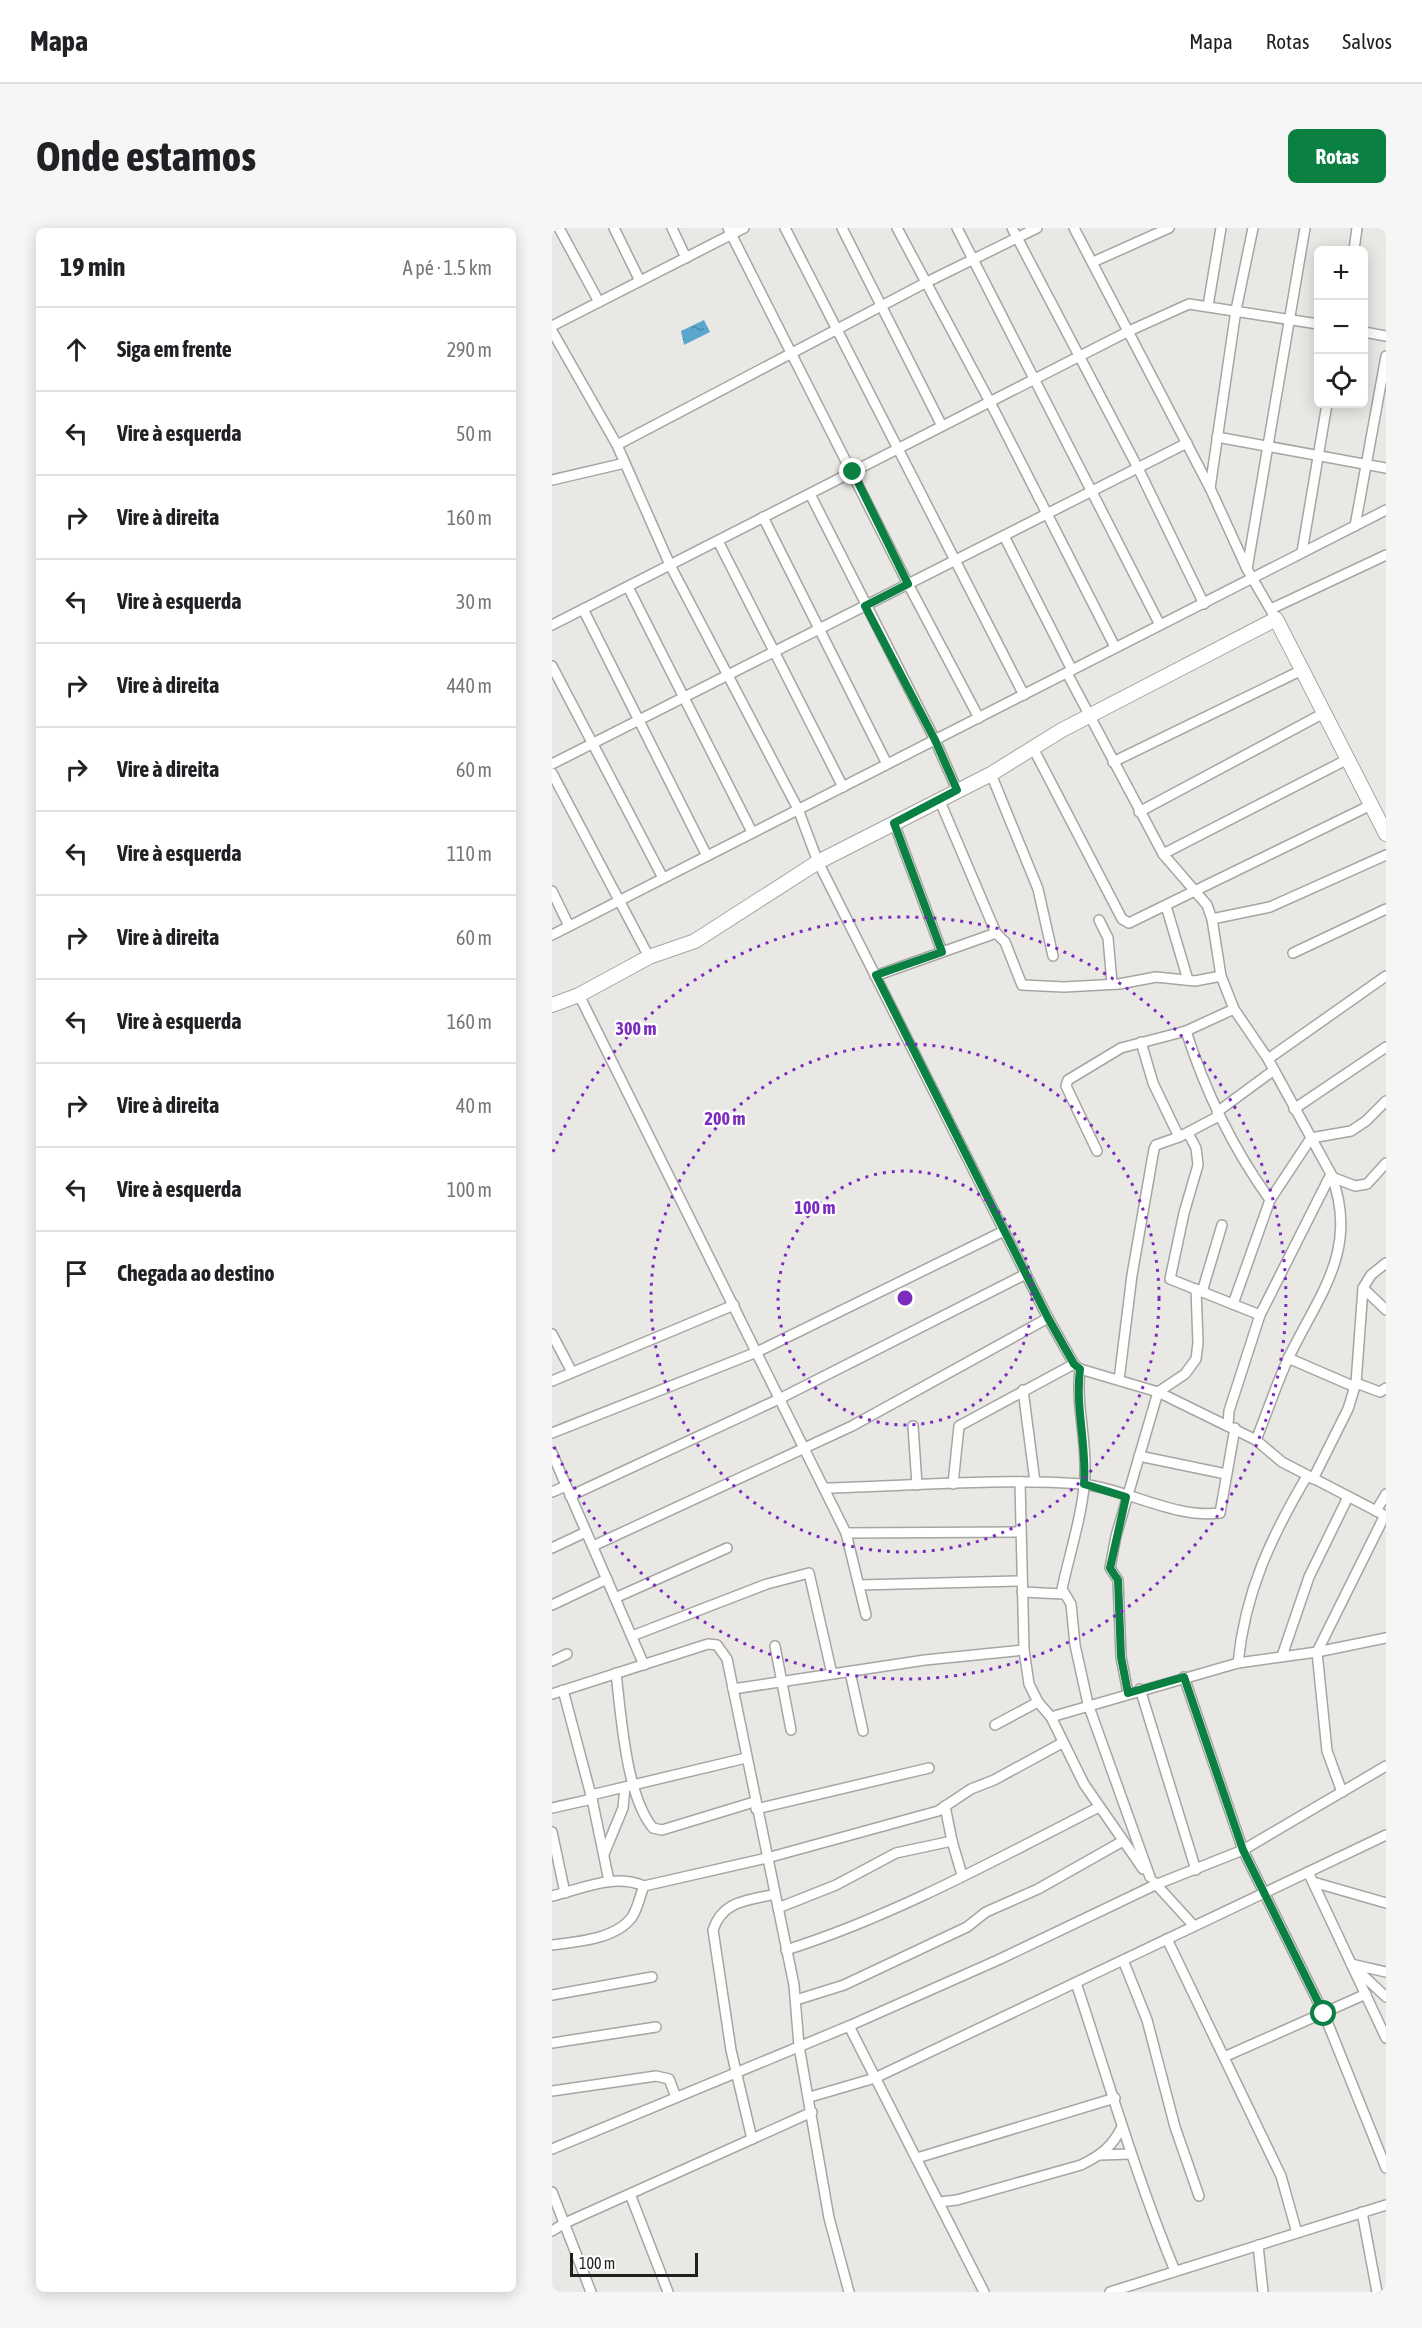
<!DOCTYPE html>
<html lang="pt">
<head>
<meta charset="utf-8">
<style>
  :root { --surface:#fff; --page:#f6f6f6; --text:#202124; --muted:#757577; --line:#e0e0e0; --accent:#0b8043 }
  body { margin:0; font-family:"Asap Condensed",sans-serif; background:var(--page); color:var(--text) }
  .controls { position:absolute; right:18px; top:18px; display:grid; overflow:hidden; border-radius:9px; box-shadow:0 3px 15px #0003 }
  .controls button { width:54px; height:54px; display:grid; place-items:center; padding:0; border:0; border-bottom:2px solid var(--line); background:var(--surface); color:var(--text); font:30px sans-serif }
  .scale { position:absolute; left:18px; bottom:15px; width:128px; box-sizing:border-box; padding-left:6px; border:3px solid #1f1f1d; border-top:0; font-size:16px; line-height:21px; white-space:nowrap; color:#1f1f1d; -webkit-text-stroke:4px #fff; paint-order:stroke }
  .stop { position:absolute; width:18px; height:18px; margin:-14px; border:4px solid #0b8043; border-radius:50%; background:#fff }
  .stop.end { background:#0b8043; border-color:#fff; box-shadow:0 2px 6px #0008 }
  .list { margin:0; padding:0; list-style:none }
  h2 { display:flex; justify-content:space-between; align-items:center; height:78px; margin:0; padding:0 24px; font-size:26px }
  h2 small { font-size:20px; font-weight:400; color:var(--muted) }
  .list li { display:grid; grid-template-columns:39px 1fr auto; gap:18px; align-items:center; box-sizing:border-box; height:84px; padding:0 24px; border-top:2px solid var(--line) }
  .list b { display:block; font-size:22px; white-space:nowrap }
  .list em { font-size:20px; font-style:normal; color:var(--muted) }
  .icon { flex:none; width:33px; height:33px; fill:none; stroke:currentColor; stroke-width:2; stroke-linecap:round; stroke-linejoin:round }
  .map { position:relative; flex:none; width:834px; height:2064px; overflow:hidden; border-radius:9px }
  header { display:flex; align-items:center; gap:36px; box-sizing:border-box; height:84px; padding:0 30px; background:var(--surface); border-bottom:2px solid var(--line) }
  header strong { font-size:28px }
  nav { display:flex; gap:33px; margin-inline-start:auto; font-size:21px }
  .intro { display:flex; align-items:center; justify-content:space-between; box-sizing:border-box; height:144px; padding:0 36px }
  h1 { margin:0; font-size:42px }
  .button { padding:15px 27px; border-radius:9px; background:var(--accent); color:#fff; font-size:21px; font-weight:700 }
  main { display:flex; gap:36px; padding:0 36px }
  aside { flex:1; background:var(--surface); border-radius:9px; box-shadow:0 3px 15px #0003 }
  .map>svg:first-child { display:block }
  .water { fill:url(#water-ripples) }
  .lines { fill:none; stroke-linecap:round; stroke-linejoin:round }
  .street-casing { stroke:#a6a5a1; stroke-width:12 }
  .secondary-casing { stroke:#a6a5a1; stroke-width:16 }
  .street { stroke:#fff; stroke-width:9 }
  .secondary { stroke:#fff; stroke-width:14 }
  .route { stroke:#0b8043; stroke-width:8 }
  .ring { fill:none; stroke:#7b2cbf; stroke-width:3; stroke-dasharray:3 6 }
  .centre { fill:#7b2cbf; stroke:#fff; stroke-width:3 }
  .ring-label { font-size:18px; text-anchor:middle; font-weight:bold; fill:#7b2cbf; stroke:#fff; stroke-width:4.5; stroke-linejoin:round; paint-order:stroke }
</style>
</head>
<body>
<header>
<strong>Mapa</strong>
<nav><a>Mapa</a><a>Rotas</a><a>Salvos</a></nav>
</header>
<div class="intro"><h1>Onde estamos</h1><a class="button">Rotas</a></div>
<main>
<aside>
<h2>19 min<small>A pé · 1.5 km</small></h2>
<ul class="list">
<li><svg class="icon" aria-label="ahead" viewBox="0 0 24 24"><path d="M12 20V5M6 11l6-6 6 6"/></svg><div><b>Siga em frente</b></div><em>290 m</em></li>
<li><svg class="icon" aria-label="left" viewBox="0 0 24 24"><path d="M17 20v-9H6M10 6l-5 5 5 5"/></svg><div><b>Vire à esquerda</b></div><em>50 m</em></li>
<li><svg class="icon" aria-label="right" viewBox="0 0 24 24"><path d="M7 20v-9h11M14 6l5 5-5 5"/></svg><div><b>Vire à direita</b></div><em>160 m</em></li>
<li><svg class="icon" aria-label="left" viewBox="0 0 24 24"><path d="M17 20v-9H6M10 6l-5 5 5 5"/></svg><div><b>Vire à esquerda</b></div><em>30 m</em></li>
<li><svg class="icon" aria-label="right" viewBox="0 0 24 24"><path d="M7 20v-9h11M14 6l5 5-5 5"/></svg><div><b>Vire à direita</b></div><em>440 m</em></li>
<li><svg class="icon" aria-label="right" viewBox="0 0 24 24"><path d="M7 20v-9h11M14 6l5 5-5 5"/></svg><div><b>Vire à direita</b></div><em>60 m</em></li>
<li><svg class="icon" aria-label="left" viewBox="0 0 24 24"><path d="M17 20v-9H6M10 6l-5 5 5 5"/></svg><div><b>Vire à esquerda</b></div><em>110 m</em></li>
<li><svg class="icon" aria-label="right" viewBox="0 0 24 24"><path d="M7 20v-9h11M14 6l5 5-5 5"/></svg><div><b>Vire à direita</b></div><em>60 m</em></li>
<li><svg class="icon" aria-label="left" viewBox="0 0 24 24"><path d="M17 20v-9H6M10 6l-5 5 5 5"/></svg><div><b>Vire à esquerda</b></div><em>160 m</em></li>
<li><svg class="icon" aria-label="right" viewBox="0 0 24 24"><path d="M7 20v-9h11M14 6l5 5-5 5"/></svg><div><b>Vire à direita</b></div><em>40 m</em></li>
<li><svg class="icon" aria-label="left" viewBox="0 0 24 24"><path d="M17 20v-9H6M10 6l-5 5 5 5"/></svg><div><b>Vire à esquerda</b></div><em>100 m</em></li>
<li><svg class="icon" aria-label="arrive" viewBox="0 0 24 24"><path d="M6 21V4h12l-3 4 3 4H6"/></svg><div><b>Chegada ao destino</b></div></li>
</ul>
</aside>
<div class="map">
<svg width="834" height="2064" viewBox="0 0 834 2064">
  <defs>
    <pattern id="water-ripples" width="26" height="14" patternUnits="userSpaceOnUse" patternTransform="scale(1.5)"><rect width="26" height="14" fill="#5ba6cd"/><path d="M2 4q2-2 4 0t4 0M15 11q2-2 4 0t4 0" fill="none" stroke="#4b87a6"/></pattern>
  </defs>
  <rect width="100%" height="100%" fill="#eae8e4"/>
  <!-- water -->
  <polygon class="water" points="152,92 158,104 132,117 129,103"/>
  <g class="lines">
    <defs>
      <g id="street">
        <polyline points="7,0 47,74"/>
        <polyline points="62,0 88,53"/>
        <polyline points="120,0 134,30"/>
        <polyline points="176,0 356,356 427,490"/>
        <polyline points="233,0 472,467"/>
        <polyline points="290,0 390,198"/>
        <polyline points="345,0 438,174 563,419"/>
        <polyline points="405,0 608,397"/>
        <polyline points="460,0 586,240 652,376"/>
        <polyline points="522,0 658,260 695,341 724,391"/>
        <polyline points="802,22 805,0"/>
        <polyline points="541,34 617,0"/>
        <polyline points="656,78 669,0"/>
        <polyline points="0,98 192,0"/>
        <path d="M0 103 65 217 118 337 246 581 266 634 496 1090 522 1136 528 1141C524 1174 533 1204 533 1238 534 1276 518 1323 510 1361L519 1376 523 1417 536 1476 598 1649"/>
        <polyline points="812,104 834,108"/>
        <polyline points="665,209 834,240"/>
        <polyline points="65,217 373,55 485,0"/>
        <polyline points="0,252 73,235"/>
        <polyline points="658,260 684,82 701,0"/>
        <polyline points="258,266 383,512 405,562"/>
        <polyline points="211,289 335,536"/>
        <polyline points="803,298 834,128"/>
        <polyline points="452,308 520,442"/>
        <polyline points="166,313 291,559"/>
        <polyline points="750,324 775,176"/>
        <polyline points="695,341 753,0"/>
        <polyline points="76,359 200,604"/>
        <polyline points="31,381 155,628"/>
        <polyline points="719,381 834,327"/>
        <polyline points="0,397 577,103 637,76 766,96"/>
        <polyline points="0,438 111,650"/>
        <path d="M515 445 611 626 655 677 660 691 669 748 682 781 716 831 779 946C808 1022 767 1066 736 1131 724 1157 715 1185 704 1212L730 1234 834 1288"/>
        <polyline points="481,520 570,691 577,695 819,577"/>
        <polyline points="561,534 750,442"/>
        <polyline points="0,536 635,215"/>
        <polyline points="0,545 97,729"/>
        <polyline points="439,546 486,661 501,728"/>
        <polyline points="387,571 444,705 453,714 470,757 512,759 567,756 604,749 643,753 669,748"/>
        <polyline points="587,584 772,485"/>
        <polyline points="342,595 390,724"/>
        <polyline points="611,626 796,531"/>
        <polyline points="0,663 17,698"/>
        <polyline points="614,678 636,752"/>
        <polyline points="660,691 718,679 834,627"/>
        <polyline points="547,692 556,710 560,755"/>
        <polyline points="0,707 834,282"/>
        <polyline points="741,725 834,681"/>
        <polyline points="323,748 444,705"/>
        <polyline points="27,767 294,1305 314,1387"/>
        <path d="M634 803C654 866 680 919 718 972"/>
        <polyline points="589,814 601,855 627,909"/>
        <polyline points="716,831 834,748"/>
        <polyline points="742,881 834,819"/>
        <polyline points="665,884 722,842"/>
        <polyline points="636,905 644,920 646,937 632,985 618,1051 708,1087"/>
        <polyline points="545,923 514,858 516,852 569,820 634,803 682,781"/>
        <polyline points="780,949 803,958 815,956 834,935"/>
        <polyline points="811,1060 834,1082"/>
        <polyline points="650,1064 670,997"/>
        <polyline points="681,1076 718,972 759,910 799,903 814,893 834,873"/>
        <polyline points="0,1106 20,1144"/>
        <polyline points="736,1130 803,1159"/>
        <polyline points="528,1141 606,1164 704,1212"/>
        <polyline points="567,1152 580,1047 602,921 604,917 627,909 667,888"/>
        <polyline points="0,1153 182,1077"/>
        <polyline points="804,1155 828,1164 834,1160"/>
        <polyline points="471,1162 483,1254"/>
        <polyline points="676,1197 677,1183 708,1087 779,946"/>
        <polyline points="361,1198 365,1257"/>
        <polyline points="0,1205 205,1124 452,1003"/>
        <polyline points="0,1225 92,1437"/>
        <polyline points="587,1228 674,1246"/>
        <polyline points="761,1251 796,1181 804,1155 811,1060 819,1047 834,1035"/>
        <polyline points="468,1254 472,1422 477,1456 486,1474 499,1489 532,1556 591,1641"/>
        <polyline points="401,1256 407,1198 522,1136"/>
        <path d="M272 1260C357 1258 444 1250 529 1256 572 1260 623 1291 668 1285L683 1200"/>
        <polyline points="0,1264 14,1258"/>
        <polyline points="18,1268 227,1171 474,1046"/>
        <polyline points="824,1283 834,1266"/>
        <polyline points="294,1305 468,1304"/>
        <polyline points="41,1318 300,1198 496,1090"/>
        <polyline points="0,1320 34,1304"/>
        <polyline points="307,1357 470,1353"/>
        <polyline points="470,1364 511,1366"/>
        <polyline points="63,1370 175,1320"/>
        <polyline points="0,1377 55,1351"/>
        <polyline points="80,1408 215,1356 257,1345 280,1446"/>
        <polyline points="223,1418 239,1502"/>
        <polyline points="730,1428 757,1349 796,1269"/>
        <polyline points="0,1433 15,1426"/>
        <path d="M686 1435C693 1364 719 1309 755 1248"/>
        <polyline points="298,1444 311,1503"/>
        <path d="M64 1445C69 1487 74 1568 101 1600L110 1602 202 1574"/>
        <polyline points="632,1449 691,1622 772,1786 834,1940"/>
        <polyline points="181,1461 373,1432 472,1422"/>
        <polyline points="588,1461 644,1642"/>
        <polyline points="11,1462 40,1571 57,1653"/>
        <polyline points="576,1465 569,1429 566,1352 558,1340 564,1308 606,1164 633,1146 644,1131 646,1115 644,1061"/>
        <polyline points="0,1466 156,1416 165,1417 175,1431 242,1757 247,1818 277,1990 297,2064"/>
        <polyline points="499,1489 686,1435 765,1424 834,1410"/>
        <polyline points="443,1497 486,1474"/>
        <polyline points="790,1564 775,1523 765,1424 833,1287"/>
        <polyline points="39,1567 194,1530"/>
        <polyline points="393,1578 400,1613"/>
        <polyline points="0,1580 40,1571"/>
        <polyline points="204,1581 377,1540"/>
        <polyline points="0,1604 13,1665"/>
        <polyline points="52,1626 71,1580 73,1559"/>
        <polyline points="756,1644 834,1810"/>
        <polyline points="602,1654 642,1698"/>
        <polyline points="761,1654 834,1675"/>
        <path d="M0 1668C30 1661 61 1645 92 1658"/>
        <polyline points="226,1680 284,1657 344,1625 400,1613 410,1647"/>
        <polyline points="615,1711 729,1948 745,2005"/>
        <path d="M0 1717C25 1714 64 1711 80 1689 86 1680 88 1667 92 1658L215 1630 386 1583 419 1561 442 1552 510 1515"/>
        <path d="M234 1722C340 1689 449 1629 547 1579"/>
        <polyline points="571,1732 595,1792 623,1899 647,1968"/>
        <polyline points="834,1744 799,1736 834,1769"/>
        <path d="M524 1755C556 1851 584 1949 623 2043"/>
        <polyline points="0,1767 100,1749"/>
        <polyline points="244,1772 292,1757 415,1699 434,1684 486,1661 571,1613"/>
        <polyline points="297,1798 432,2064"/>
        <polyline points="0,1815 104,1799"/>
        <polyline points="672,1829 814,1766"/>
        <polyline points="0,1863 104,1848 117,1851 124,1869"/>
        <polyline points="258,1869 323,1850 834,1607"/>
        <path d="M200 1911 179 1822 161 1702C171 1672 195 1673 223 1666"/>
        <polyline points="0,1921 297,1798 446,1732 603,1657 691,1622 834,1538"/>
        <polyline points="548,1927 578,1926"/>
        <polyline points="365,1930 563,1870"/>
        <polyline points="0,1964 39,2064"/>
        <polyline points="78,1966 116,2064"/>
        <path d="M387 1974 405 1972 529 1937C549 1927 560 1919 570 1899"/>
        <polyline points="810,1984 825,2064"/>
        <polyline points="0,2003 13,1995 260,1884"/>
        <polyline points="706,2017 711,2064"/>
        <polyline points="558,2064 834,1977"/>
      </g>
      <polyline id="secondary" points="0,777 27,767 97,729 143,713 266,634 439,546 510,502 724,391 834,606"/>
    </defs>
    <!-- street casing -->
    <use href="#street" class="street-casing"/>
    <!-- secondary casing -->
    <use href="#secondary" class="secondary-casing"/>
    <!-- street -->
    <use href="#street" class="street"/>
    <!-- secondary -->
    <use href="#secondary" class="secondary"/>
  </g>
  <g class="lines">
    <!-- route -->
    <path class="route" d="M301 244 356 356 313 378 383 512 405 562 342 595 390 724 324 747 496 1090 522 1136 528 1141C523 1180 535 1217 532 1256L574 1269 558 1340 566 1352 569 1429 576 1465 632 1449 691 1622 772 1786"/>
  </g>
  <!-- distance rings -->
  <g class="ring">
    <circle cx="353" cy="1070" r="127"/>
    <circle cx="353" cy="1070" r="254"/>
    <path d="M1 924A381 381 0 1 1 1 1216"/>
  </g>
  <circle cx="353" cy="1070" r="9" class="centre"/>
  <g class="ring-label">
    <text x="84" y="807">300 m</text>
    <text x="173" y="897">200 m</text>
    <text x="263" y="986">100 m</text>
  </g>
</svg>
<div class="controls">
<button>+</button>
<button>−</button>
<button><svg class="icon" aria-label="locate" viewBox="0 0 24 24"><circle cx="12" cy="12" r="6"/><path d="M12 2v4M12 18v4M2 12h4M18 12h4"/></svg></button>
</div>
<div class="scale">100 m</div>
<div class="stop" style="left:772px;top:1786px"></div>
<div class="stop end" style="left:301px;top:244px"></div>
</div>
</main>
</body>
</html>
